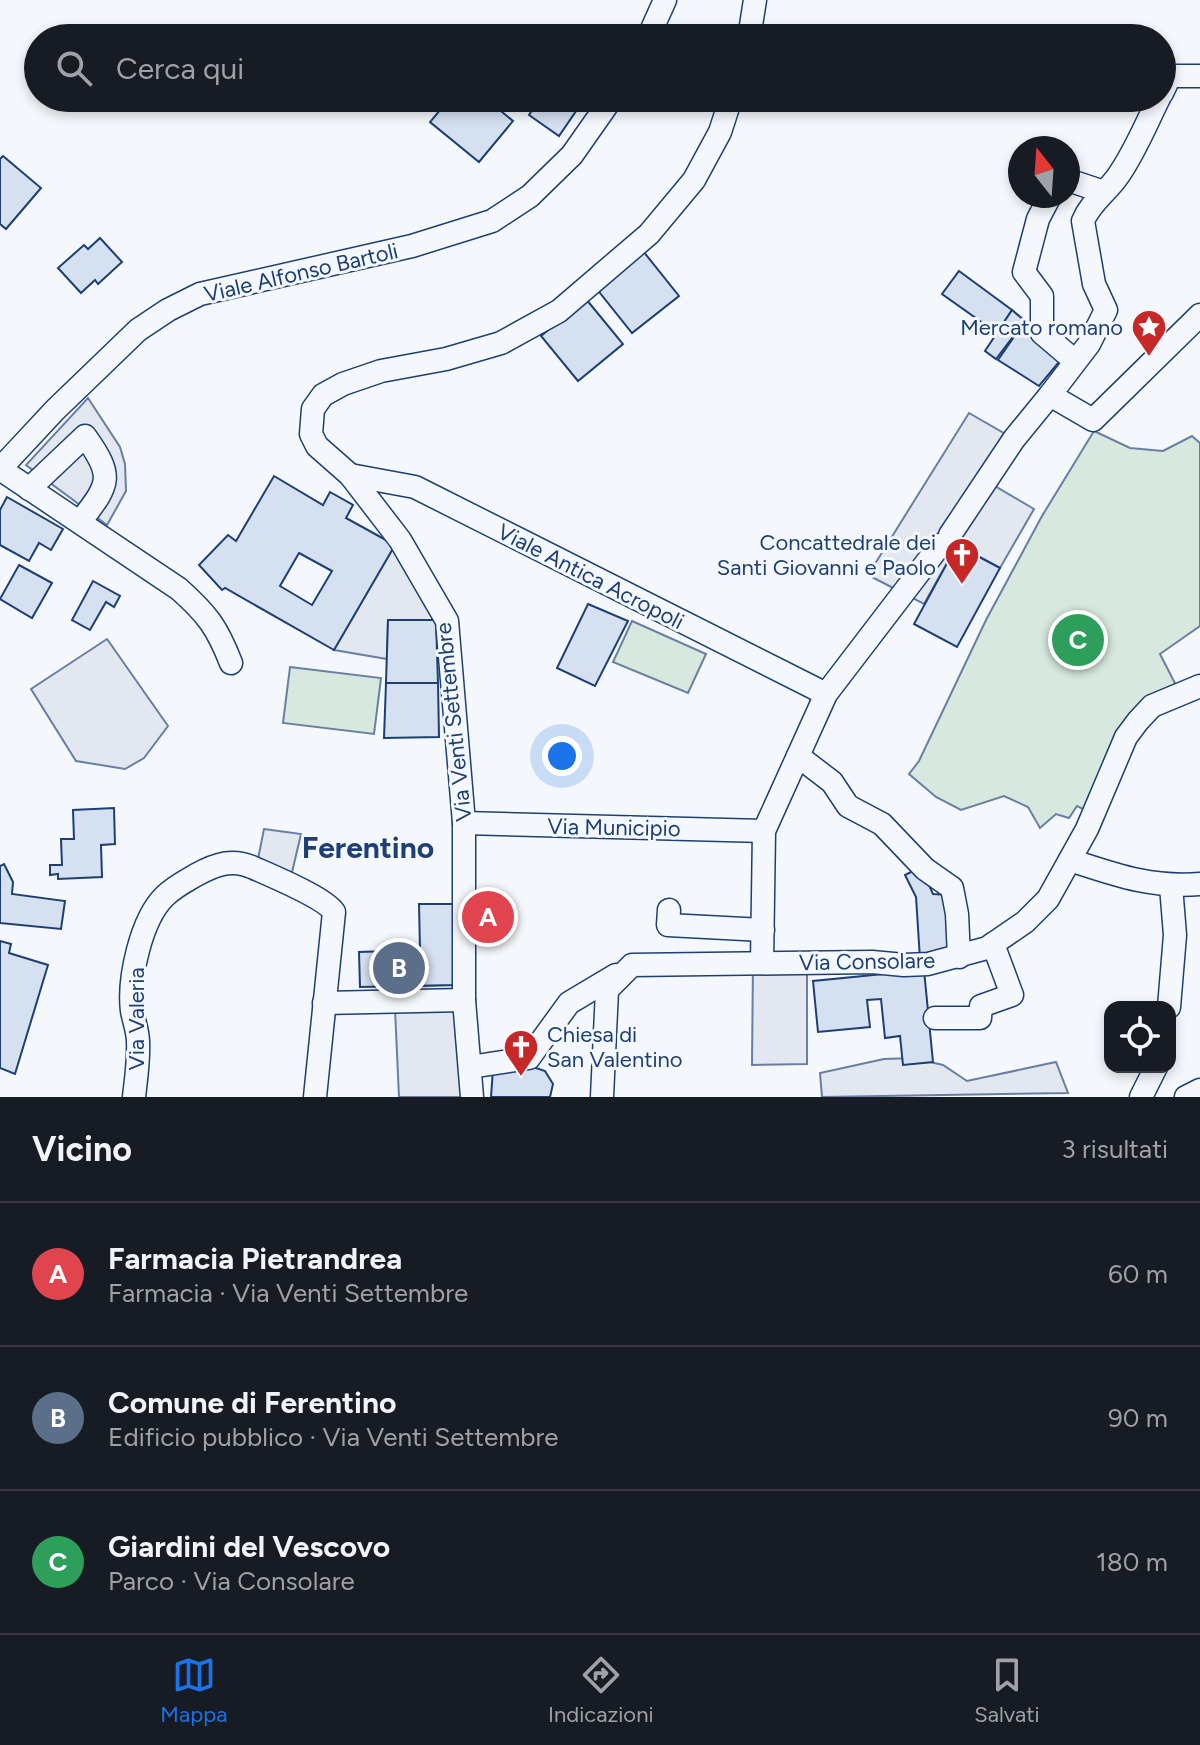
<!DOCTYPE html>
<html lang="it">
<head>
<meta charset="utf-8">
<style>
  :root { --surface:#171b24; --page:#20242c; --text:#f1f3f6; --muted:#9ea1a6; --line:#363941; --accent:#1a73e8 }
  body { margin:0; font-family:Figtree,sans-serif; background:var(--page); color:var(--text) }
  .controls { position:absolute; right:24px; bottom:24px; display:grid; overflow:hidden; border-radius:16px; box-shadow:0 4px 12px #0003 }
  .controls button { width:72px; height:72px; display:grid; place-items:center; padding:0; border:0; border-bottom:2px solid var(--line); background:var(--surface); color:var(--text); font:40px sans-serif }
  .compass { position:absolute; left:1008px; top:136px; width:72px; height:72px; border-radius:50%; background:var(--surface); box-shadow:0 4px 12px #0003; rotate:343deg }
  .you { position:absolute; left:562px; top:756px; width:28px; height:28px; margin:-20px; border:6px solid #fff; border-radius:50%; background:#1a73e8; box-shadow:0 0 0 12px #1a73e833 }
  .badge { display:grid; place-items:center; width:52px; height:52px; border-radius:50%; background:var(--accent); color:#fff; font-size:26px; font-weight:700 }
  .pin { position:absolute; translate:-50% -50%; border:4px solid #fff; box-shadow:0 2px 8px #0006 }
  .list { margin:0; padding:0; list-style:none }
  h2 { display:flex; justify-content:space-between; align-items:center; height:104px; margin:0; padding:0 32px; font-size:34px }
  h2 small { font-size:26px; font-weight:400; color:var(--muted) }
  .list li { display:grid; grid-template-columns:52px 1fr auto; gap:24px; align-items:center; box-sizing:border-box; height:144px; padding:0 32px; border-top:2px solid var(--line) }
  .list b { display:block; font-size:30px; white-space:nowrap }
  .list p { margin:0; font-size:26px; white-space:nowrap; color:var(--muted) }
  .list em { font-size:26px; font-style:normal; color:var(--muted) }
  .icon { flex:none; width:44px; height:44px; fill:none; stroke:currentColor; stroke-width:2; stroke-linecap:round; stroke-linejoin:round }
  .map { position:relative; flex:none; width:1200px; height:1097px; overflow:hidden }
  .search { position:absolute; background:var(--surface); box-shadow:0 4px 12px #0003; left:24px; right:24px; top:24px; height:88px; display:flex; align-items:center; gap:20px; box-sizing:border-box; padding:0 28px; border-radius:44px; color:var(--muted); font-size:30px }
  .sheet { height:536px; background:var(--surface) }
  nav { display:flex; justify-content:space-around; align-items:center; box-sizing:border-box; height:112px; border-top:2px solid var(--line); background:var(--surface); font-size:22px; color:var(--muted) }
  nav a { display:grid; justify-items:center; gap:4px }
  nav .on { color:var(--accent) }
  .map>svg:first-child { display:block }
  .green { fill:#d7e8df; stroke:#687fa3; stroke-width:2 }
  .parking { fill:#e3e8f0; stroke:#687fa3; stroke-width:2 }
  .building { fill:#d5e0f0; stroke:#1d3f73; stroke-width:2; fill-rule:evenodd }
  .lines { fill:none; stroke-linecap:round; stroke-linejoin:round }
  .minor-casing { stroke:#1d3f73; stroke-width:25 }
  .minor { stroke:#f4f7fb; stroke-width:22 }
  .labels { text-anchor:middle; stroke-width:6; stroke-linejoin:round; paint-order:stroke }
  .street-label { font-size:22px; fill:#1d3f73; stroke:#f4f7fb }
  .poi-label { font-size:22px; fill:#1d3f73; stroke:#f4f7fb; text-anchor:end }
  .district-label { font-size:30px; font-weight:bold; fill:#1d3f73; stroke:#f4f7fb }
</style>
</head>
<body>
<div class="map">
<svg width="1200" height="1097" viewBox="0 0 1200 1097">
  <rect width="100%" height="100%" fill="#f4f7fb"/>
  <!-- green -->
  <g class="green">
    <polygon points="1094,431 1130,448 1163,451 1192,436 1200,443 1200,626 1160,654 1180,693 1155,697 1093,814 1077,806 1069,818 1056,814 1040,828 1028,807 1004,796 961,810 936,797 909,774 919,761 986,620 1042,516"/>
    <polygon points="632,621 706,654 688,693 613,662"/>
    <polygon points="290,667 381,678 374,734 283,723"/>
  </g>
  <!-- parking -->
  <g class="parking">
    <polygon points="88,398 120,447 125,464 126,491 107,525 26,465"/>
    <polygon points="969,413 1014,439 995,486 1034,509 1000,568 957,545 924,604 868,575"/>
    <polygon points="395,545 436,620 388,620 387,659 334,650"/>
    <polygon points="107,639 168,726 144,758 125,769 76,761 31,689"/>
    <polygon points="264,829 301,834 289,885 256,869"/>
    <polygon points="807,962 807,1064 752,1065 753,963"/>
    <polygon points="474,984 478,1097 399,1097 394,987"/>
    <polygon points="913,1058 943,1065 967,1081 1056,1062 1068,1093 822,1097 820,1073 884,1059"/>
  </g>
  <!-- building -->
  <g class="building">
    <polygon points="450,98 485,98 513,121 479,162 430,122"/>
    <polygon points="540,98 585,98 559,136 529,115"/>
    <polygon points="3,156 41,188 6,229 0,224 0,159"/>
    <polygon points="100,238 122,262 98,284 95,280 81,293 58,268 84,245 88,249"/>
    <polygon points="643,251 679,296 632,333 596,288"/>
    <polygon points="959,271 1012,310 997,333 942,294"/>
    <polygon points="586,299 623,344 578,381 541,336"/>
    <polygon points="1012,310 1025,321 996,359 985,351"/>
    <polygon points="1025,321 1064,356 1039,386 998,360"/>
    <path d="M274 476 323 505 330 492 353 505 346 518 395 545 334 650 225 588 222 590 199 565 228 535 236 541ZM299 553 332 571 312 605 280 586Z"/>
    <polygon points="7,497 63,529 51,550 39,543 29,561 0,545 0,510"/>
    <polygon points="957,545 1000,568 957,647 914,624"/>
    <polygon points="19,565 52,583 32,618 0,599"/>
    <polygon points="93,581 120,596 114,607 106,602 90,630 72,620"/>
    <polygon points="588,604 628,621 595,686 557,668"/>
    <polygon points="388,620 436,620 438,683 386,683"/>
    <polygon points="386,683 438,683 439,737 384,738"/>
    <polygon points="114,808 115,844 101,845 102,877 58,879 58,874 50,875 50,865 62,865 61,839 74,839 73,810"/>
    <polygon points="4,864 13,882 12,894 65,901 61,929 0,923 0,866"/>
    <polygon points="919,868 931,884 929,885 933,894 951,895 955,957 920,959 916,897 905,875"/>
    <polygon points="419,904 454,904 456,985 360,987 359,952 420,950"/>
    <polygon points="0,941 11,944 9,953 48,965 15,1074 0,1068"/>
    <polygon points="924,970 933,1062 903,1065 900,1036 885,1038 881,999 867,1000 870,1027 818,1032 813,981"/>
    <polygon points="533,1067 545,1071 553,1084 550,1097 491,1097 493,1069"/>
  </g>
  <g class="lines">
    <defs>
      <g id="minor">
        <polyline points="648,38 665,0"/>
        <polyline points="749,38 755,0"/>
        <polyline points="1162,93 1170,76 1200,76"/>
        <polyline points="1068,180 1104,192"/>
        <polyline points="1050,196 1038,219 1024,272 1042,296 1042,333 1075,361"/>
        <path d="M1050 395 1089 344 1106 310 1094 284 1083 221C1090 203 1107 192 1118 176 1135 152 1146 124 1159 98"/>
        <polyline points="0,469 55,410 138,330 168,310 200,294 412,246 492,221 530,196 572,155 612,98"/>
        <path d="M0 469 179 589C207 614 217 627 231 663"/>
        <polyline points="350,475 415,487 826,694"/>
        <path d="M29 489 85 436C115 478 109 484 80 522"/>
        <polyline points="950,535 1014,439 1050,395 1093,420 1200,315"/>
        <polyline points="798,756 832,782 848,806 882,824 925,869 952,888 957,914 959,957"/>
        <polyline points="464,823 764,831"/>
        <path d="M1070 860C1116 875 1151 888 1200 884"/>
        <polyline points="669,910 668,925 763,930"/>
        <polyline points="762,963 764,831 826,694 940,545"/>
        <polyline points="324,1003 464,1000"/>
        <polyline points="1169,1007 1175,935 1171,886"/>
        <polyline points="935,1018 980,1018 981,1006 1012,995 993,944"/>
        <polyline points="470,1067 529,1058 569,1003 616,975"/>
        <path d="M134 1097C136 1079 139 1060 138 1042 138 1031 134 1022 132 1011 128 979 141 919 165 896 174 887 186 881 196 875 216 864 233 858 254 868 272 876 325 898 334 912L315 1097"/>
        <polyline points="472,1097 464,1000 464,823 447,621 400,540 350,475 317,446 311,434 313,409 323,395 343,384 381,371 446,359 501,343 559,311 649,234 694,180 720,132 731,98"/>
        <polyline points="602,1097 607,990 632,965 872,962 904,965 928,964 987,948 1025,922 1048,899 1087,829 1126,737 1138,721 1152,706 1200,686"/>
        <polyline points="1141,1097 1156,1067"/>
        <polyline points="1186,1097 1200,1090"/>
      </g>
    </defs>
    <!-- minor casing -->
    <use href="#minor" class="minor-casing"/>
    <!-- minor -->
    <use href="#minor" class="minor"/>
  </g>
  <!-- icons -->
  <defs>
    <symbol id="sight-pin" viewBox="-11 -11 22 30"><path d="M0 17L-7.5 6A9.5 9.5 0 1 1 7.5 6Z" fill="#c62828" stroke="#f4f7fb"/><path d="M0-6L1.8-2.2L6-1.7L2.9 1.2L3.7 5.4L0 3.3L-3.7 5.4L-2.9 1.2L-6-1.7L-1.8-2.2Z" fill="#fff"/></symbol>
    <symbol id="church-pin" viewBox="-11 -11 22 30"><path d="M0 17L-7.5 6A9.5 9.5 0 1 1 7.5 6Z" fill="#c62828" stroke="#f4f7fb"/><path d="M-1.2-6h2.4v3.5h3.3v2.4h-3.3V6h-2.4V-.1h-3.3v-2.4h3.3Z" fill="#fff"/></symbol>
  </defs>
  <g fill-rule="evenodd">
    <use href="#sight-pin" x="1129" y="307" width="40" height="54"/>
    <use href="#church-pin" x="942" y="535" width="40" height="54"/>
    <use href="#church-pin" x="501" y="1027" width="40" height="54"/>
  </g>
  <g class="labels">
    <!-- street labels -->
    <g class="street-label">
      <text transform="translate(301 272) rotate(-13)" y="8">Viale Alfonso Bartoli</text>
      <text transform="translate(591 576) rotate(27)" y="8">Viale Antica Acropoli</text>
      <text transform="translate(453 722) rotate(-96)" y="8">Via Venti Settembre</text>
      <text transform="translate(614 827) rotate(1)" y="8">Via Municipio</text>
      <text transform="translate(867 961) rotate(-1)" y="8">Via Consolare</text>
      <text transform="translate(136 1019) rotate(-90)" y="8">Via Valeria</text>
    </g>
    <!-- poi labels -->
    <g class="poi-label">
      <text x="1123" y="335">Mercato romano</text>
      <text x="936" y="550">Concattedrale dei<tspan x="936" dy="25">Santi Giovanni e Paolo</tspan></text>
      <text x="547" y="1042" text-anchor="start">Chiesa di<tspan x="547" dy="25">San Valentino</tspan></text>
    </g>
    <!-- district labels -->
    <g class="district-label">
      <text x="368" y="858">Ferentino</text>
    </g>
  </g>
</svg>
<div class="controls">
<button><svg class="icon" aria-label="locate" viewBox="0 0 24 24"><circle cx="12" cy="12" r="6"/><path d="M12 2v4M12 18v4M2 12h4M18 12h4"/></svg></button>
</div>
<svg class="compass" viewBox="-18 -18 36 36"><path d="M0-13l5 13h-10z" fill="#e53935"/><path d="M0 13l5-13h-10z" fill="#9ea1a6"/></svg>
<div class="you"></div>
<div class="pin badge" style="left:488px;top:917px;background:#e0444e">A</div>
<div class="pin badge" style="left:399px;top:968px;background:#5c6f8a">B</div>
<div class="pin badge" style="left:1078px;top:640px;background:#2e9e5b">C</div>
<div class="search"><svg class="icon" aria-label="search" viewBox="0 0 24 24"><circle cx="10" cy="10" r="6"/><path d="M15 15l6 6"/></svg>Cerca qui</div>
</div>
<section class="sheet">
<h2>Vicino<small>3 risultati</small></h2>
<ul class="list">
<li><span class="badge" style="background:#e0444e">A</span><div><b>Farmacia Pietrandrea</b><p>Farmacia · Via Venti Settembre</p></div><em>60 m</em></li>
<li><span class="badge" style="background:#5c6f8a">B</span><div><b>Comune di Ferentino</b><p>Edificio pubblico · Via Venti Settembre</p></div><em>90 m</em></li>
<li><span class="badge" style="background:#2e9e5b">C</span><div><b>Giardini del Vescovo</b><p>Parco · Via Consolare</p></div><em>180 m</em></li>
</ul>
</section>
<nav>
<a class="on"><svg class="icon" aria-label="map" viewBox="0 0 24 24"><path d="M3 6l6-2 6 2 6-2v14l-6 2-6-2-6 2zM9 4v14M15 6v14"/></svg>Mappa</a>
<a><svg class="icon" aria-label="directions" viewBox="0 0 24 24"><path d="M12 3l9 9-9 9-9-9zM9 14v-3h6M13 9l2 2-2 2"/></svg>Indicazioni</a>
<a><svg class="icon" aria-label="saved" viewBox="0 0 24 24"><path d="M7 4h10v16l-5-4-5 4z"/></svg>Salvati</a>
</nav>
</body>
</html>
